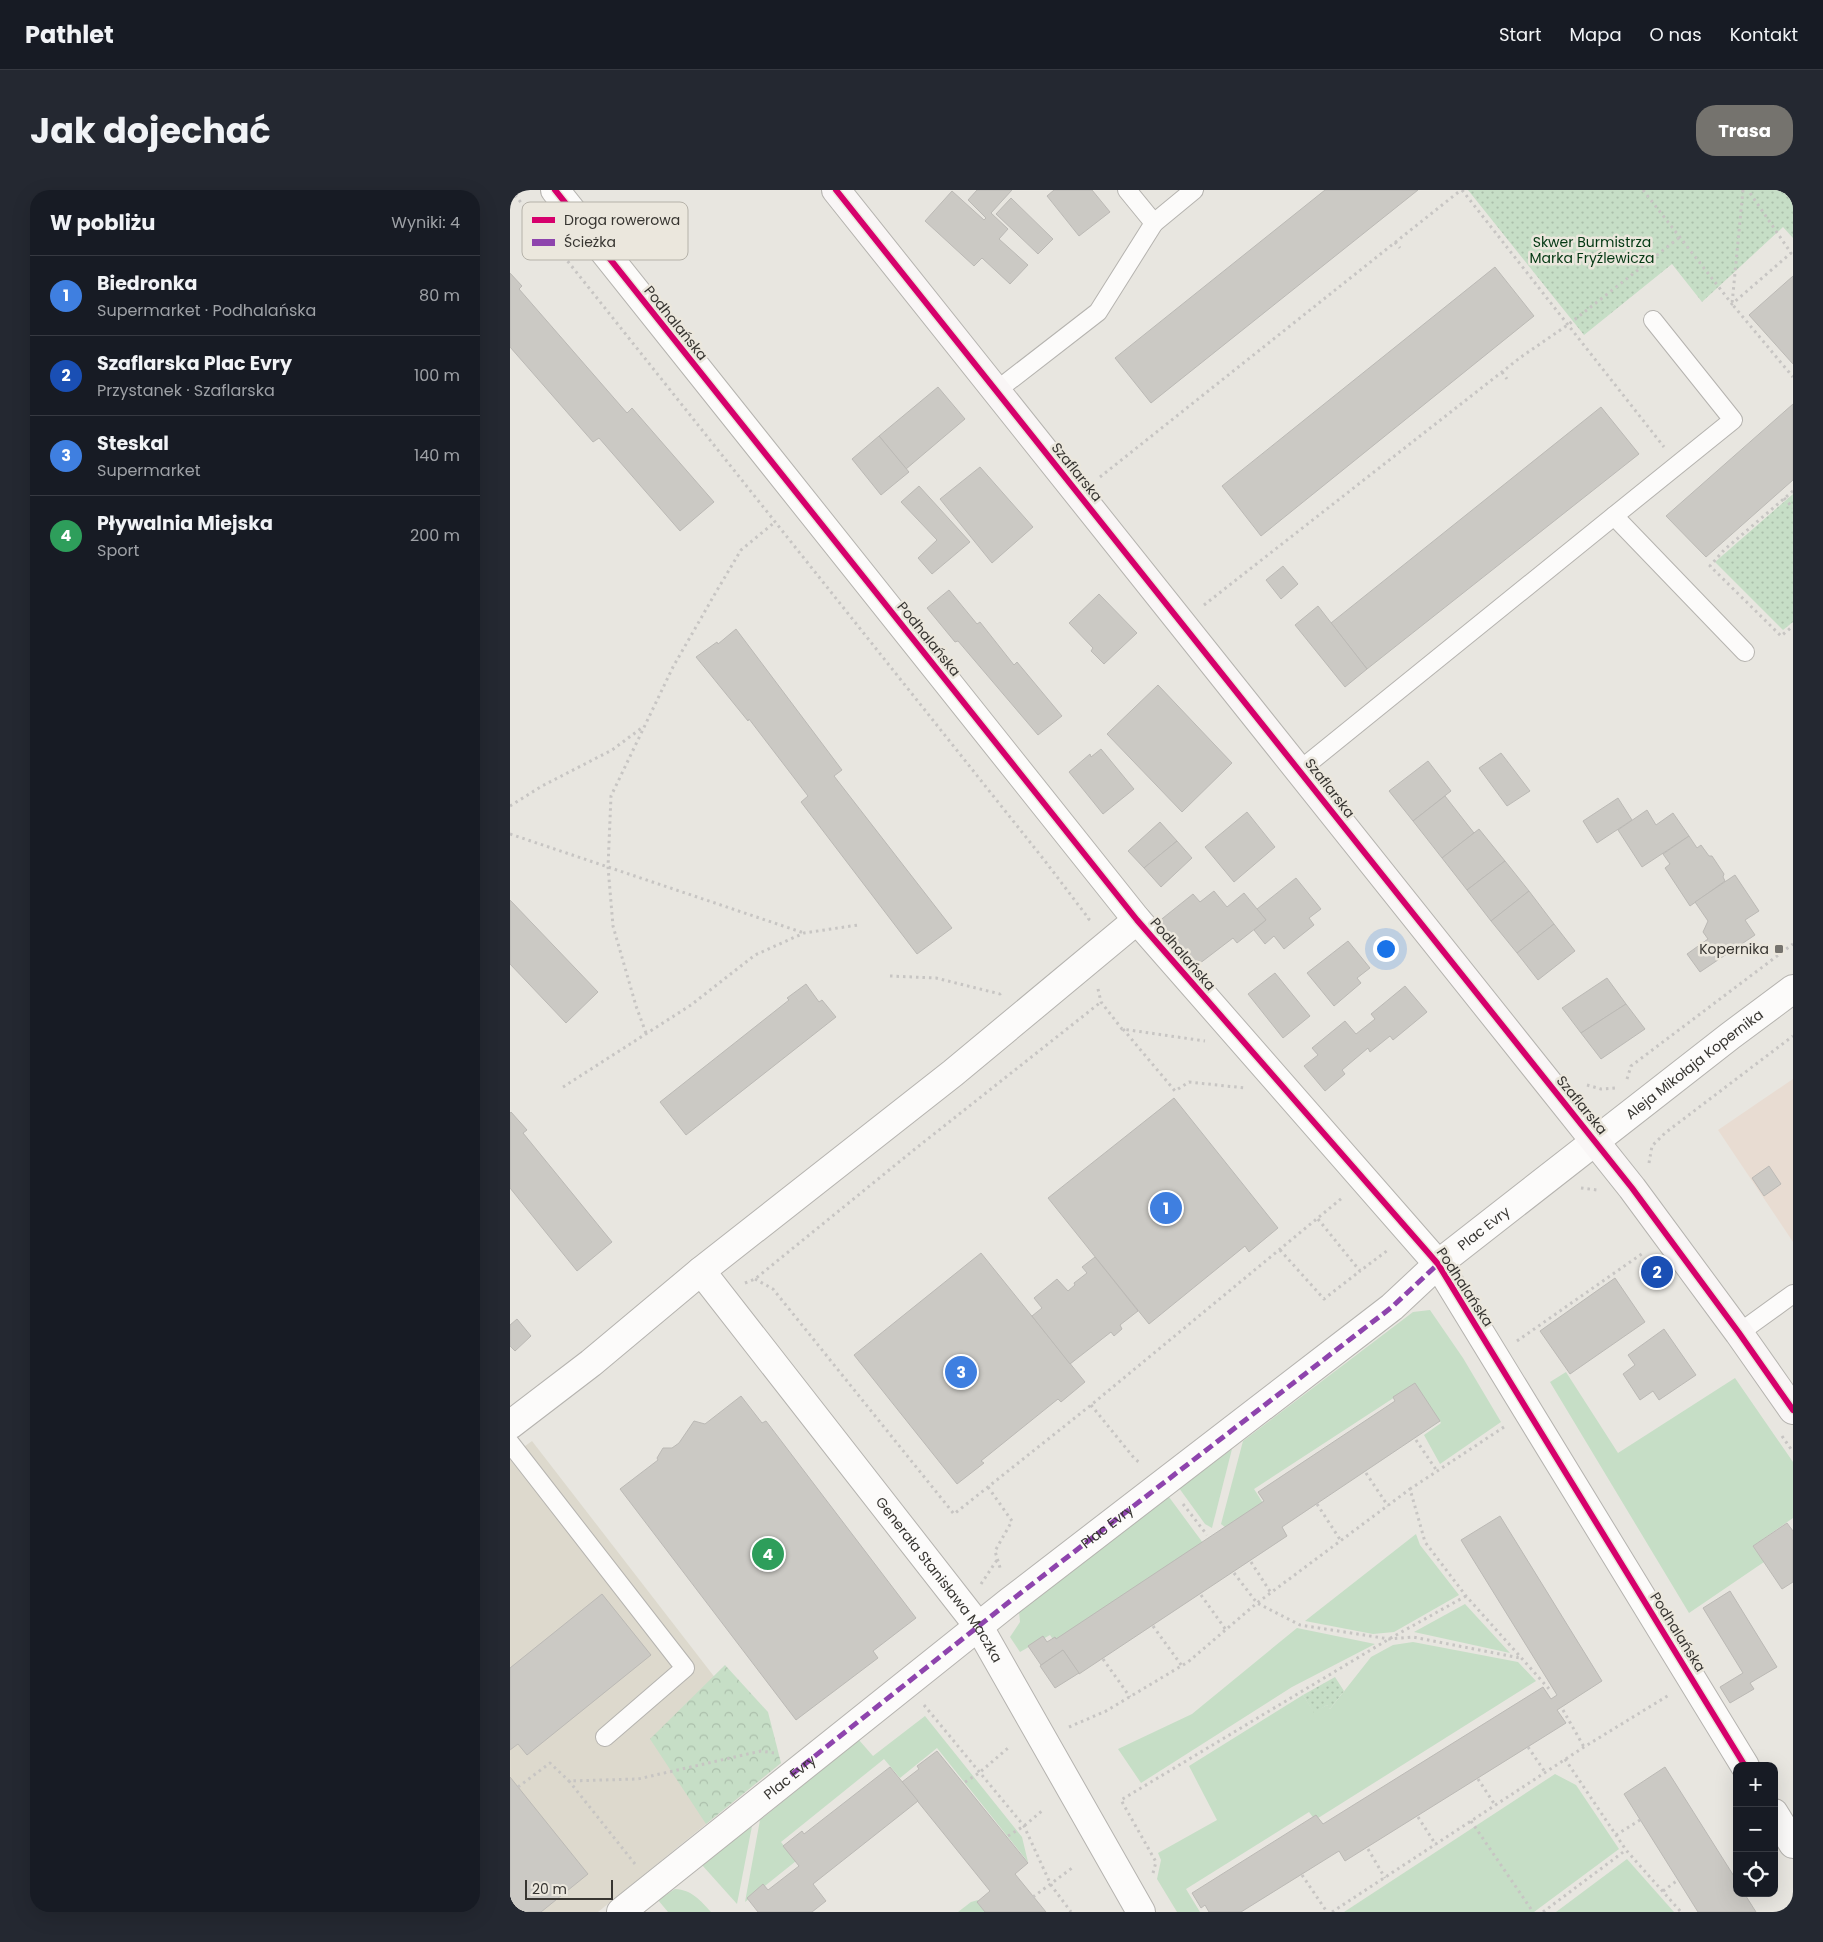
<!DOCTYPE html>
<html lang="pl">
<head>
<meta charset="utf-8">
<style>
  :root { --surface:#171b24; --page:#242831; --text:#f1f3f6; --muted:#9ea1a6; --line:#363941; --accent:#75736e }
  body { margin:0; font-family:Poppins,sans-serif; background:var(--page); color:var(--text) }
  .controls { position:absolute; right:15px; bottom:15px; display:grid; overflow:hidden; border-radius:10px; box-shadow:0 5px 20px #0002 }
  .controls button { width:45px; height:45px; display:grid; place-items:center; padding:0; border:0; border-bottom:1px solid var(--line); background:var(--surface); color:var(--text); font:25px sans-serif }
  .scale { position:absolute; left:15px; bottom:12px; width:88px; box-sizing:border-box; padding-left:5px; border:2px solid #373531; border-top:0; font-size:14px; line-height:18px; white-space:nowrap; color:#373531; -webkit-text-stroke:4px #ebe7dd; paint-order:stroke }
  .you { position:absolute; left:875px; top:758px; width:18px; height:18px; margin:-12px; border:4px solid #fff; border-radius:50%; background:#1a73e8; box-shadow:0 0 0 8px #1a73e833 }
  .badge { display:grid; place-items:center; width:32px; height:32px; border-radius:50%; background:var(--accent); color:#fff; font-size:16px; font-weight:700 }
  .pin { position:absolute; translate:-50% -50%; border:2px solid #fff; box-shadow:0 1px 5px #0006 }
  .list { margin:0; padding:0; list-style:none }
  h2 { display:flex; justify-content:space-between; align-items:center; height:65px; margin:0; padding:0 20px; font-size:21px }
  h2 small { font-size:16px; font-weight:400; color:var(--muted) }
  .list li { display:grid; grid-template-columns:32px 1fr auto; gap:15px; align-items:center; box-sizing:border-box; height:80px; padding:0 20px; border-top:1px solid var(--line) }
  .list b { display:block; font-size:19px; white-space:nowrap }
  .list p { margin:0; font-size:16px; white-space:nowrap; color:var(--muted) }
  .list em { font-size:16px; font-style:normal; color:var(--muted) }
  .icon { flex:none; width:28px; height:28px; fill:none; stroke:currentColor; stroke-width:2; stroke-linecap:round; stroke-linejoin:round }
  .map { position:relative; flex:none; width:1283px; height:1722px; overflow:hidden; border-radius:20px }
  header { display:flex; align-items:center; gap:30px; box-sizing:border-box; height:70px; padding:0 25px; background:var(--surface); border-bottom:1px solid var(--line) }
  header strong { font-size:24px }
  nav { display:flex; gap:28px; margin-inline-start:auto; font-size:18px }
  .intro { display:flex; align-items:center; justify-content:space-between; box-sizing:border-box; height:120px; padding:0 30px }
  h1 { margin:0; font-size:35px }
  .button { padding:12px 22px; border-radius:20px; background:var(--accent); color:#fff; font-size:18px; font-weight:700 }
  main { display:flex; gap:30px; padding:0 30px }
  aside { flex:1; background:var(--surface); border-radius:20px; box-shadow:0 5px 20px #0002 }
  .map>svg:first-child { display:block }
  .built { fill:#ddd9cd }
  .industrial { fill:#e8dcd2 }
  .grass { fill:#c6dec6 }
  .forest { fill:url(#forest-crowns) }
  .park { fill:url(#park-dots) }
  .building { fill:#cbc9c4; stroke:#bbb9b5 }
  .lines { fill:none; stroke-linecap:round; stroke-linejoin:round }
  .lane-casing { stroke:#b5b3af; stroke-width:20 }
  .street-casing { stroke:#b5b3af; stroke-width:30 }
  .secondary-casing { stroke:#b5b3af; stroke-width:30 }
  .path { stroke:#c7c5c3; stroke-width:3; stroke-dasharray:2.5 4; stroke-linecap:butt }
  .lane { stroke:#fcfbfa; stroke-width:18 }
  .street { stroke:#fcfbfa; stroke-width:28 }
  .secondary { stroke:#f9f6f6; stroke-width:28 }
  .quiet { stroke:#8e44ad; stroke-width:5; stroke-dasharray:10 5; stroke-linecap:butt }
  .cycleway-casing { stroke:#ebe7dd; stroke-width:9 }
  .cycleway { stroke:#d6006c; stroke-width:6 }
  .poi-dot { fill:#75736e; stroke:#ebe7dd; stroke-width:2 }
  .labels { text-anchor:middle; stroke-width:5; stroke-linejoin:round; paint-order:stroke }
  .park-label { font-size:14px; fill:#033813; stroke:#ebe7dd }
  .street-label { font-size:14px; fill:#373531; stroke:#ebe7dd }
  .poi-label { font-size:14px; fill:#373531; stroke:#ebe7dd; text-anchor:end }
  .key { fill:#ebe7dd; stroke:#b5b2a9; stroke-width:1 }
  .key-label { font-size:14px; fill:#373531 }
</style>
</head>
<body>
<header>
<strong>Pathlet</strong>
<nav><a>Start</a><a>Mapa</a><a>O nas</a><a>Kontakt</a></nav>
</header>
<div class="intro"><h1>Jak dojechać</h1><a class="button">Trasa</a></div>
<main>
<aside>
<h2>W pobliżu<small>Wyniki: 4</small></h2>
<ul class="list">
<li><span class="badge" style="background:#3f7fe0">1</span><div><b>Biedronka</b><p>Supermarket · Podhalańska</p></div><em>80 m</em></li>
<li><span class="badge" style="background:#1a4fb4">2</span><div><b>Szaflarska Plac Evry</b><p>Przystanek · Szaflarska</p></div><em>100 m</em></li>
<li><span class="badge" style="background:#3f7fe0">3</span><div><b>Steskal</b><p>Supermarket</p></div><em>140 m</em></li>
<li><span class="badge" style="background:#2e9e5b">4</span><div><b>Pływalnia Miejska</b><p>Sport</p></div><em>200 m</em></li>
</ul>
</aside>
<div class="map">
<svg width="1283" height="1722" viewBox="0 0 1283 1722">
  <defs>
    <pattern id="forest-crowns" width="20" height="18" patternUnits="userSpaceOnUse" patternTransform="scale(1.25)"><rect width="20" height="18" fill="#c6dec6"/><path d="M2 6a3 3 0 1 1 6 0M12 15a3 3 0 1 1 6 0" fill="none" stroke="#abbfab"/></pattern>
    <pattern id="park-dots" width="8" height="8" patternUnits="userSpaceOnUse" patternTransform="scale(1.25)"><rect width="8" height="8" fill="#c6dec6"/><path d="M2 2h.1M6 6h.1" fill="none" stroke="#abbfab" stroke-width="1.8" stroke-linecap="round"/></pattern>
  </defs>
  <rect width="100%" height="100%" fill="#e8e6e0"/>
  <!-- built -->
  <polygon class="built" points="22,1251 271,1573 88,1722 0,1722 0,1267"/>
  <!-- industrial -->
  <polygon class="industrial" points="1283,889 1283,1052 1208,940"/>
  <!-- grass -->
  <g class="grass">
    <polygon points="920,1120 953,1168 991,1232 930,1274 914,1245 931,1233 905,1194 744,1299 753,1313 716,1338 711,1334 733,1251 903,1122"/>
    <polygon points="1056,1182 1108,1263 1225,1188 1283,1272 1283,1328 1243,1356 1254,1372 1179,1423 1040,1192"/>
    <polygon points="722,1259 702,1338 695,1334 669,1298"/>
    <polygon points="659,1307 693,1353 544,1451 540,1445 510,1462 500,1447 510,1432 509,1421"/>
    <polygon points="906,1344 910,1355 949,1405 884,1442 863,1444 795,1431"/>
    <polygon points="955,1414 1000,1463 904,1442"/>
    <polygon points="787,1438 865,1454 782,1497 631,1593 608,1559 682,1524"/>
    <polygon points="903,1452 1008,1472 1026,1491 805,1630 799,1622 676,1699 690,1722 667,1722 647,1689 651,1670 648,1663 707,1630 679,1576 793,1505 804,1522 817,1515 820,1519 861,1467 883,1455"/>
    <polygon points="415,1526 512,1647 518,1672 427,1558 390,1588 374,1569 271,1652 286,1671 235,1712 250,1630 349,1550 363,1566"/>
    <polygon points="1045,1584 1066,1595 1109,1659 1024,1722 834,1722"/>
    <polygon points="242,1636 227,1714 192,1675"/>
    <polygon points="1117,1669 1164,1722 1046,1722"/>
    <path d="M165 1699C182 1700 190 1710 201 1722H158L148 1710Z"/>
    <polygon points="468,1710 478,1722 448,1722 461,1712"/>
  </g>
  <!-- forest -->
  <polygon class="forest" points="215,1475 258,1522 271,1573 196,1634 140,1549"/>
  <!-- park -->
  <g class="park">
    <polygon points="958,0 1283,0 1283,48 1273,37 1192,112 1162,74 1074,145"/>
    <polygon points="1283,304 1283,432 1273,440 1205,372"/>
    <polygon points="825,1487 834,1501 820,1519 817,1515 804,1523 793,1505"/>
  </g>
  <!-- building -->
  <g class="building">
    <polygon points="467,0 502,0 481,23 498,39 489,49 518,75 500,94 472,68 464,76 415,31 442,1 474,30 476,28 458,10"/>
    <polygon points="544,0 582,0 600,22 569,46 537,6"/>
    <polygon points="815,0 908,0 641,213 605,168"/>
    <polygon points="501,8 543,49 528,64 486,24"/>
    <polygon points="985,77 1024,126 751,346 712,296"/>
    <polygon points="0,83 12,96 9,99 117,223 122,218 204,312 170,341 89,248 83,252 0,157"/>
    <polygon points="1283,86 1283,174 1239,125"/>
    <polygon points="428,197 455,229 396,279 369,246"/>
    <polygon points="1283,214 1283,290 1196,367 1156,326"/>
    <polygon points="1091,217 1129,264 857,479 821,433"/>
    <polygon points="369,246 399,282 371,305 342,269"/>
    <polygon points="470,277 523,337 482,373 430,309"/>
    <polygon points="409,296 460,352 422,384 408,368 427,350 391,312"/>
    <polygon points="773,376 788,394 771,409 756,390"/>
    <polygon points="439,400 467,434 470,432 504,475 507,472 552,526 528,545 448,451 445,452 417,418"/>
    <polygon points="589,404 627,443 594,474 581,461 583,458 559,433"/>
    <polygon points="808,416 857,479 835,497 785,435"/>
    <polygon points="226,439 332,580 324,586 442,738 407,764 291,612 298,606 239,529 238,531 186,467 207,452 208,454"/>
    <polygon points="648,495 722,573 672,622 597,544"/>
    <polygon points="591,559 624,599 593,624 559,582 580,564 581,567"/>
    <polygon points="991,563 1020,601 997,616 969,578"/>
    <polygon points="918,571 941,601 903,631 879,601"/>
    <polygon points="935,606 964,643 932,668 903,631"/>
    <polygon points="1108,608 1122,630 1087,653 1073,631"/>
    <polygon points="1137,620 1146,635 1163,623 1179,646 1132,677 1108,640"/>
    <polygon points="737,622 765,657 724,692 695,657"/>
    <polygon points="650,632 667,651 634,678 618,661"/>
    <polygon points="969,639 995,671 957,700 932,668"/>
    <polygon points="1179,646 1187,658 1191,655 1199,666 1202,666 1214,684 1213,687 1215,691 1180,716 1155,678 1160,674 1153,664"/>
    <polygon points="667,651 682,668 651,697 634,678"/>
    <polygon points="995,671 1019,701 981,731 957,700"/>
    <polygon points="1225,685 1249,721 1235,730 1245,745 1190,782 1177,764 1198,749 1193,742 1198,731 1185,712"/>
    <polygon points="786,688 811,719 799,728 804,735 774,759 764,746 755,754 744,740 756,730 747,719"/>
    <polygon points="704,701 717,717 734,703 756,730 727,753 723,748 685,777 648,732 683,704 690,712"/>
    <polygon points="1019,701 1044,734 1007,763 981,731"/>
    <polygon points="0,710 88,802 56,833 0,774"/>
    <polygon points="1044,734 1065,761 1028,790 1007,763"/>
    <polygon points="838,751 860,778 847,788 851,793 824,816 797,783"/>
    <polygon points="765,783 800,826 773,848 738,804"/>
    <polygon points="1097,788 1116,814 1071,843 1052,818"/>
    <polygon points="296,794 309,812 312,810 326,827 176,945 150,912 279,810 277,808"/>
    <polygon points="895,796 917,822 883,850 880,846 860,862 858,858 832,880 835,884 815,901 794,876 808,865 802,858 835,831 846,844 865,829 861,824"/>
    <polygon points="1116,814 1135,839 1091,869 1071,843"/>
    <polygon points="664,908 768,1038 739,1062 735,1056 639,1134 538,1008"/>
    <polygon points="1,922 17,940 13,943 102,1052 67,1081 0,998 0,923"/>
    <polygon points="1259,976 1271,994 1254,1006 1242,988"/>
    <polygon points="471,1063 575,1192 551,1212 548,1209 471,1271 474,1273 447,1294 344,1165"/>
    <polygon points="585,1067 628,1121 610,1135 612,1139 604,1146 601,1142 560,1174 522,1126 532,1118 524,1108 547,1089 558,1101 565,1095 564,1093 577,1083 572,1077"/>
    <polygon points="1105,1088 1135,1132 1060,1184 1030,1141"/>
    <polygon points="7,1129 21,1146 5,1161 0,1156 0,1135"/>
    <polygon points="1154,1139 1186,1185 1149,1210 1143,1201 1130,1210 1113,1184 1125,1175 1118,1165"/>
    <polygon points="905,1193 930,1231 772,1337 777,1346 569,1484 553,1460 531,1475 518,1456 533,1446 537,1452 545,1447 546,1449 754,1311 748,1302 885,1211 883,1207"/>
    <polygon points="231,1206 252,1233 256,1231 406,1428 363,1461 368,1468 286,1530 110,1299 148,1270 147,1268 153,1258 162,1258 169,1253 184,1231 195,1234"/>
    <polygon points="990,1326 1092,1491 1047,1520 1056,1533 835,1671 829,1661 731,1722 699,1722 695,1715 691,1718 682,1703 806,1625 813,1634 1033,1497 1041,1509 1047,1505 951,1350"/>
    <polygon points="1277,1333 1283,1341 1283,1392 1272,1399 1243,1356"/>
    <polygon points="1220,1401 1267,1477 1240,1493 1244,1499 1220,1513 1210,1497 1233,1483 1193,1418"/>
    <polygon points="92,1404 141,1465 17,1565 8,1554 0,1560 0,1478"/>
    <polygon points="553,1460 569,1483 545,1498 530,1476"/>
    <polygon points="427,1561 518,1673 505,1684 536,1722 475,1722 467,1712 480,1701 392,1592 409,1579 407,1576"/>
    <polygon points="380,1577 408,1611 303,1694 316,1711 302,1722 248,1722 237,1708 253,1694 258,1700 289,1676 273,1656 292,1641 294,1644"/>
    <polygon points="1155,1577 1227,1691 1227,1703 1234,1703 1246,1722 1188,1722 1168,1690 1114,1604"/>
    <polygon points="0,1587 78,1684 31,1722 5,1722 0,1716"/>
  </g>
  <g class="lines">
    <defs>
      <g id="lane">
        <polyline points="644,33 684,0"/>
        <polyline points="486,201 588,122 644,33 617,0"/>
        <polyline points="1104,326 1223,230 1143,130"/>
        <polyline points="790,580 1104,326 1235,462"/>
        <polyline points="1229,1143 1283,1104"/>
        <polyline points="0,1253 175,1478 95,1547"/>
      </g>
      <g id="street">
        <polyline points="45,0 627,730 928,1074 1235,1576"/>
        <path id="s1" d="M191 1081 469 1437 631 1722"/>
        <polyline points="0,1235 81,1173 191,1081 443,883 627,730"/>
        <polyline points="1264,1623 1283,1654"/>
        <path id="s2" d="M111 1722 499 1412 882 1117 928 1074 1220 846 1283 799"/>
      </g>
      <polyline id="secondary" points="326,0 1122,998 1229,1143 1283,1220"/>
    </defs>
    <!-- lane casing -->
    <use href="#lane" class="lane-casing"/>
    <!-- street casing -->
    <use href="#street" class="street-casing"/>
    <!-- secondary casing -->
    <use href="#secondary" class="secondary-casing"/>
    <!-- path -->
    <g class="path">
      <polyline points="1,0 535,671 579,729 576,732"/>
      <polyline points="952,0 1154,257"/>
      <polyline points="1133,0 1222,114 1281,63 1238,0"/>
      <polyline points="1233,0 1222,114 1283,187"/>
      <polyline points="885,52 890,58"/>
      <polyline points="992,182 997,189"/>
      <polyline points="590,287 951,0"/>
      <polyline points="1283,301 1214,360 1200,376 1271,446 1283,436"/>
      <polyline points="1274,308 1283,318"/>
      <polyline points="694,415 1011,167 1059,134 1170,47"/>
      <polyline points="0,616 32,596 102,560 133,537"/>
      <polyline points="0,644 294,743"/>
      <polyline points="380,786 426,788 490,804 492,802"/>
      <polyline points="588,799 591,812 612,839 695,851"/>
      <polyline points="613,839 665,901 679,892 735,898"/>
      <polyline points="136,843 126,816 103,736 98,677 101,606 163,477 206,402 231,360 265,332"/>
      <polyline points="1117,889 1121,876 1283,754"/>
      <polyline points="1077,895 1091,899 1105,898"/>
      <polyline points="53,897 181,815 245,765 294,743 348,735"/>
      <polyline points="1139,973 1142,956 1155,943 1283,846"/>
      <polyline points="1071,998 1087,1000"/>
      <polyline points="808,1029 850,1081 878,1060"/>
      <polyline points="770,1060 814,1109 850,1081"/>
      <polyline points="245,1089 263,1099 444,1324 581,1215 832,1008"/>
      <polyline points="235,1093 245,1089 405,959 591,812"/>
      <polyline points="1007,1151 1133,1063"/>
      <polyline points="581,1215 624,1268 631,1274"/>
      <polyline points="994,1237 900,1299 915,1352 956,1406 1040,1500"/>
      <polyline points="1272,1246 1283,1262"/>
      <polyline points="906,1250 927,1281"/>
      <polyline points="856,1283 878,1316"/>
      <polyline points="478,1297 502,1331 485,1361 491,1381"/>
      <polyline points="673,1314 697,1345"/>
      <polyline points="807,1314 831,1351"/>
      <polyline points="741,1372 761,1403"/>
      <polyline points="724,1383 747,1413 790,1435 879,1449 903,1447 1010,1468"/>
      <polyline points="471,1394 487,1370"/>
      <polyline points="691,1405 716,1440"/>
      <polyline points="643,1436 672,1476"/>
      <polyline points="593,1469 620,1507"/>
      <polyline points="414,1515 514,1636 541,1695 561,1722"/>
      <polyline points="1053,1520 1074,1557"/>
      <polyline points="559,1537 596,1521 678,1472 747,1413 900,1299"/>
      <polyline points="1018,1557 1035,1582"/>
      <polyline points="1055,1569 1116,1660 1171,1722"/>
      <polyline points="968,1589 985,1615"/>
      <polyline points="455,1592 469,1583 498,1558"/>
      <polyline points="8,1597 40,1573 59,1591"/>
      <polyline points="908,1627 926,1655"/>
      <polyline points="961,1631 1023,1722"/>
      <polyline points="1106,1645 1130,1630"/>
      <polyline points="498,1646 514,1636 533,1620"/>
      <polyline points="858,1659 875,1688"/>
      <polyline points="125,1674 59,1591 128,1589 251,1561 264,1563"/>
      <polyline points="643,1683 646,1672 611,1610 879,1449 956,1406"/>
      <polyline points="792,1685 817,1722"/>
      <polyline points="1153,1701 1168,1690"/>
      <polyline points="523,1707 562,1678"/>
      <polyline points="822,1722 1074,1557 1159,1505"/>
      <polyline points="1033,1722 1116,1660"/>
    </g>
    <!-- lane -->
    <use href="#lane" class="lane"/>
    <!-- street -->
    <use href="#street" class="street"/>
    <!-- secondary -->
    <use href="#secondary" class="secondary"/>
    <!-- quiet -->
    <path class="quiet" id="s3" d="M281 1585 499 1412 882 1117 928 1074"/>
    <defs>
      <g id="cycleway">
        <polyline points="45,0 627,730 928,1074 1235,1576"/>
        <polyline points="326,0 1122,998 1229,1143 1283,1220"/>
      </g>
    </defs>
    <!-- cycleway casing -->
    <use href="#cycleway" class="cycleway-casing"/>
    <!-- cycleway -->
    <use href="#cycleway" class="cycleway"/>
  </g>
  <!-- markers -->
  <rect class="poi-dot" x="1264" y="754" width="10" height="10" rx="2.5"/>
  <g class="labels">
    <!-- park labels -->
    <g class="park-label">
      <text x="1082" y="57">Skwer Burmistrza<tspan x="1082" dy="16">Marka Fryźlewicza</tspan></text>
    </g>
    <!-- street labels -->
    <g class="street-label">
      <text transform="translate(166 133) rotate(51)" y="5">Podhalańska</text>
      <text transform="translate(567 282) rotate(51)" y="5">Szaflarska</text>
      <text transform="translate(419 449) rotate(51)" y="5">Podhalańska</text>
      <text transform="translate(820 598) rotate(52)" y="5">Szaflarska</text>
      <text transform="translate(673 764) rotate(49)" y="5">Podhalańska</text>
      <text dy="5" stroke="none"><textPath href="#s2" startOffset="1368">Aleja Mikołaja Kopernika</textPath></text>
      <text transform="translate(1072 915) rotate(51)" y="5">Szaflarska</text>
      <text dy="5" stroke="none"><textPath href="#s2" startOffset="1101">Plac Evry</textPath></text>
      <text transform="translate(955 1097) rotate(57)" y="5">Podhalańska</text>
      <text dy="5" stroke="none"><textPath href="#s3" startOffset="402">Plac Evry</textPath></text>
      <text dy="5" stroke="none"><textPath href="#s1" startOffset="390">Generała Stanisława Maczka</textPath></text>
      <text transform="translate(1168 1442) rotate(58)" y="5">Podhalańska</text>
      <text dy="5" stroke="none"><textPath href="#s2" startOffset="216">Plac Evry</textPath></text>
    </g>
    <!-- poi labels -->
    <g class="poi-label">
      <text x="1259" y="764">Kopernika</text>
    </g>
  </g>
  <!-- legend -->
  <rect x="12" y="12" width="166" height="58" rx="8" class="key"/>
  <rect x="22" y="27" width="23" height="6" fill="#d6006c"/>
  <rect x="22" y="49" width="23" height="7" fill="#8e44ad"/>
  <g class="key-label">
    <text x="54" y="35">Droga rowerowa</text>
    <text x="54" y="57">Ścieżka</text>
  </g>
</svg>
<div class="controls">
<button>+</button>
<button>−</button>
<button><svg class="icon" aria-label="locate" viewBox="0 0 24 24"><circle cx="12" cy="12" r="6"/><path d="M12 2v4M12 18v4M2 12h4M18 12h4"/></svg></button>
</div>
<div class="scale">20 m</div>
<div class="you"></div>
<div class="pin badge" style="left:656px;top:1018px;background:#3f7fe0">1</div>
<div class="pin badge" style="left:1147px;top:1082px;background:#1a4fb4">2</div>
<div class="pin badge" style="left:451px;top:1182px;background:#3f7fe0">3</div>
<div class="pin badge" style="left:258px;top:1364px;background:#2e9e5b">4</div>
</div>
</main>
</body>
</html>
